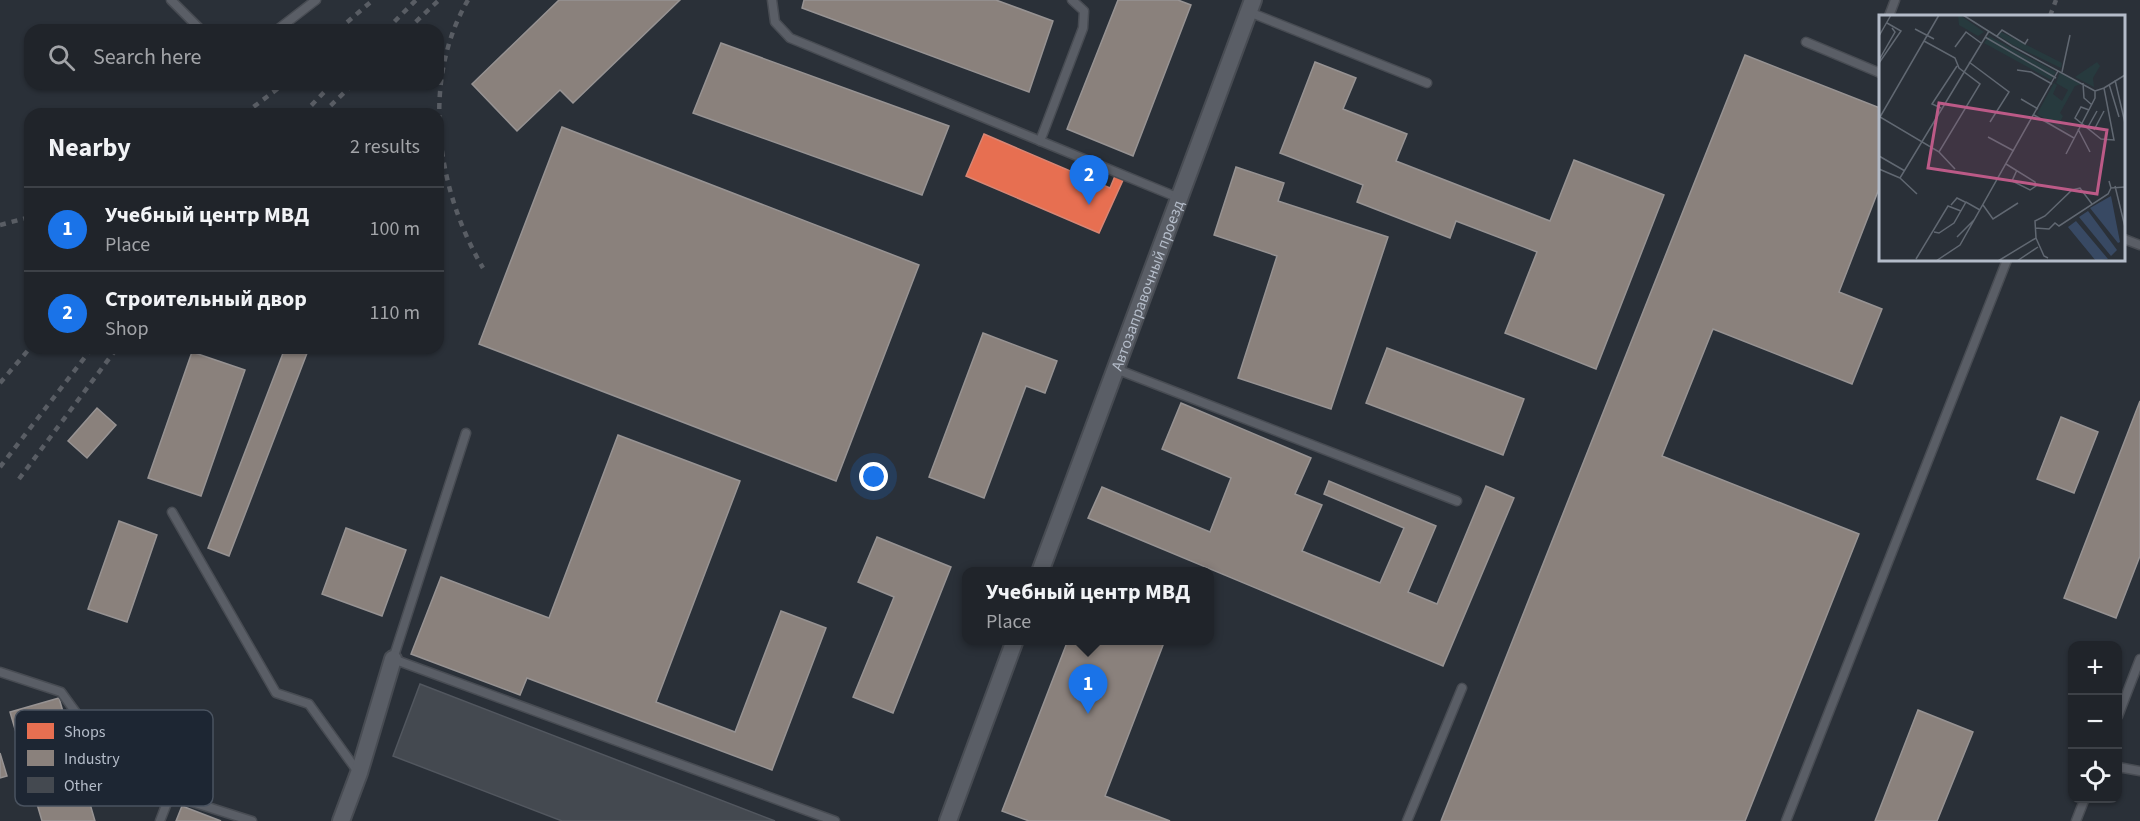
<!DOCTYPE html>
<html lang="en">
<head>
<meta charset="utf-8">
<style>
  :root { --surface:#20242a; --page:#2d3036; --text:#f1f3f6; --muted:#a2a4a8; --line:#3d4147; --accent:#1a73e8 }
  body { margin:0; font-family:"Source Sans 3",sans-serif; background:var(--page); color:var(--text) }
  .controls { position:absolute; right:18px; bottom:18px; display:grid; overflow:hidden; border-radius:12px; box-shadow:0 2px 4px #0004 }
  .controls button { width:54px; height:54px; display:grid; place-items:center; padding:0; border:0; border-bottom:2px solid var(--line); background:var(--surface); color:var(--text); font:30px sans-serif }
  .you { position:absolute; left:874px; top:477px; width:21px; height:21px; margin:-15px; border:4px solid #fff; border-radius:50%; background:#1a73e8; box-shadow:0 0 0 9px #1a73e833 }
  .badge { display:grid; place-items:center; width:39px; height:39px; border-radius:50%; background:var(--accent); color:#fff; font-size:20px; font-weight:700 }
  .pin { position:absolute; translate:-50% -50px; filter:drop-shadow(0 2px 3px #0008) }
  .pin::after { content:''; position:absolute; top:32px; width:21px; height:18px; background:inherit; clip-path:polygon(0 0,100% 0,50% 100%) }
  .popup { position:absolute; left:962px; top:567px; width:252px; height:78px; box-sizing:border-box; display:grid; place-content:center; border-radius:12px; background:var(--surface); filter:drop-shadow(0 2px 4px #0005); font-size:20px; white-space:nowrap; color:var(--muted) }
  .popup b { font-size:22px; color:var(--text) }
  .popup::after { content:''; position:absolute; left:50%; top:100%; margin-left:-12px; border:12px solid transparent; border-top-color:var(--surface) }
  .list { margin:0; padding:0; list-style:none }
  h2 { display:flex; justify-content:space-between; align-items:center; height:78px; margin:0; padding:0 24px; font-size:26px }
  h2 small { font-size:20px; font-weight:400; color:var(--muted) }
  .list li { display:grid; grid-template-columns:39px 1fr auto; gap:18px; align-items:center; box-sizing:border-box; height:84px; padding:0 24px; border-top:2px solid var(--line) }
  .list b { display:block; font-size:22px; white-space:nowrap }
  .list p { margin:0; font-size:20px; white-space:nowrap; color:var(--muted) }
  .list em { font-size:20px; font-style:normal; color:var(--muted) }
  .icon { flex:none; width:33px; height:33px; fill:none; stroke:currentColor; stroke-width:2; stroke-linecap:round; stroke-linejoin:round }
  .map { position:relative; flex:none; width:2140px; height:821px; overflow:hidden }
  .search { position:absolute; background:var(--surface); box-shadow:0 2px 4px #0004; left:24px; top:24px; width:420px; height:66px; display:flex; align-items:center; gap:15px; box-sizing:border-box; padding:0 21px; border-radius:18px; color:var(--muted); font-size:22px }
  .panel { position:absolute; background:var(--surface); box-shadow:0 2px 4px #0004; left:24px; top:108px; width:420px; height:246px; border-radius:18px }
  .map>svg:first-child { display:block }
  .shops { fill:#e76f51; stroke:#d88675; stroke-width:1.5 }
  .industry { fill:#8a817c; stroke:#979393; stroke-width:1.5 }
  .building { fill:#444950; stroke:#52575f; stroke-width:1.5 }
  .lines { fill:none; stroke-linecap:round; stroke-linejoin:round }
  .service-casing { stroke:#484c53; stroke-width:11 }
  .minor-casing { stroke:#484c53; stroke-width:20 }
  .service { stroke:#5a5e66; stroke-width:8 }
  .minor { stroke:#5a5e66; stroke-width:16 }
  .rail { stroke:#595d64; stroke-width:4.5; stroke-dasharray:6 6; stroke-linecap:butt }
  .labels { text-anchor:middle; stroke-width:6; stroke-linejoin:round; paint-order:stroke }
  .street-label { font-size:16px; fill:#b4bcc9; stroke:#1d2633 }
  .inset-road { fill:none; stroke:#616872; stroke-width:1.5 }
  .view { fill:#bc5a87; fill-opacity:0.15; stroke:#bc5a87; stroke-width:3 }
  .inset-edge { fill:none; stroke:#b4bcc9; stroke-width:3 }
  .key { fill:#1d2633; stroke:#4a5360; stroke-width:1.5 }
  .key-label { font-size:16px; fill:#b4bcc9 }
</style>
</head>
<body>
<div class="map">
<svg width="2140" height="821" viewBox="0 0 2140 821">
  <rect width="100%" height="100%" fill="#2a3038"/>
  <!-- shops -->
  <polygon class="shops" points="984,134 1110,188 1115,176 1123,180 1099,233 966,176"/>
  <!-- industry -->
  <g class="industry">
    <polygon points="559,0 680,0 573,103 560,90 517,131 472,84"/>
    <polygon points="804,0 996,0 1053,21 1029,92 802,8"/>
    <polygon points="1118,0 1178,0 1191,5 1133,156 1067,129"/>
    <polygon points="721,43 949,126 922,195 693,113"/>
    <polygon points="1745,55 1880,108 1880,186 1839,292 1882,309 1852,384 1713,329 1662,456 1859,534 1745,821 1441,821"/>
    <polygon points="1315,62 1356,78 1343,109 1407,134 1396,161 1550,221 1574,160 1664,195 1596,369 1505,333 1537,252 1456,221 1450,238 1357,202 1363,185 1280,153"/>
    <polygon points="562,127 919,265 836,481 479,344"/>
    <polygon points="1236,167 1284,183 1278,201 1388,237 1331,409 1238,378 1277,256 1214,235"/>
    <polygon points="983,333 1057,361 1045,393 1026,386 984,498 929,477"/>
    <polygon points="285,348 309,348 229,556 208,548"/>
    <polygon points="1387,348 1524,399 1503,455 1366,403"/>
    <polygon points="192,352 245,370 201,496 148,478"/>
    <polygon points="2140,401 2140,556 2116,618 2064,598"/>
    <polygon points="1181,403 1311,458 1295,494 1322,505 1302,551 1380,583 1404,528 1324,494 1329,481 1436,526 1408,592 1437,604 1486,486 1514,498 1443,666 1088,518 1102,487 1210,532 1231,478 1162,449"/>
    <polygon points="97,408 116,425 87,458 68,441"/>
    <polygon points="2061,417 2098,432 2074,493 2037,479"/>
    <polygon points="618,435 740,481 656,702 735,732 781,611 826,628 772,770 527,678 520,695 411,654 441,577 549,618"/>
    <polygon points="119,521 157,535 127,622 88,609"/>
    <polygon points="346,528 406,550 382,616 322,594"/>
    <polygon points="877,537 951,567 893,713 853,697 894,597 858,582"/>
    <polygon points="1068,640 1165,640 1105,796 1170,821 1029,821 1002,811"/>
    <polygon points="59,698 95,821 42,821 10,712"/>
    <polygon points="1918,710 1973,732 1937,821 1875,821"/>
    <polygon points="0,753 7,776 0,778"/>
    <polygon points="182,806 221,821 176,821"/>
  </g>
  <!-- building -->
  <polygon class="building" points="420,684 775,821 562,821 393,756"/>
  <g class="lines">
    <defs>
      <g id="service">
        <polyline points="171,0 201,30"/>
        <polyline points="772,0 775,22 790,38 1179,198"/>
        <polyline points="1249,12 1427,83"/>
        <polyline points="1889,16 1895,0"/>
        <polyline points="277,30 316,0"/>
        <polyline points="1806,42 1880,73"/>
        <polyline points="1040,141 1083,28 1084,11 1072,0"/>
        <polyline points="2124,239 2140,245"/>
        <polyline points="1116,369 1457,501"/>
        <polyline points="466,433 393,659 835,821"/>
        <polyline points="172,512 276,693 309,704 358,772"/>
        <polyline points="0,672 61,692 104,751 170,795 252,821"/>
        <polyline points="2118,716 2140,659"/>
        <polyline points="2118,767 2140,771"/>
        <polyline points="160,821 170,795"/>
        <polyline points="1407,821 1462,688"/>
        <polyline points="1786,821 2007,260"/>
        <polyline points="2076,821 2085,798"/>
      </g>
      <g id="minor">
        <path id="s1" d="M1040 572 1253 0"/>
        <polyline points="341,821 359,773 393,659"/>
        <polyline points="948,821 1015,640"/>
      </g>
    </defs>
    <!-- service casing -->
    <use href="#service" class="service-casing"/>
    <!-- minor casing -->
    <use href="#minor" class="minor-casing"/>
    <!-- service -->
    <use href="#service" class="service"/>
    <!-- minor -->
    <use href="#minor" class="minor"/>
    <!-- rail -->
    <g class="rail">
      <path d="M468 0C420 82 437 190 483 268"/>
      <polyline points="2050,16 2056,0"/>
      <polyline points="338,30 373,0"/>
      <polyline points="386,30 416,0"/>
      <polyline points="407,30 439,0"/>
      <polyline points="244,114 284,84"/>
      <polyline points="303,114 332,84"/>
      <polyline points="322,114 353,84"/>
      <polyline points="0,225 30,217"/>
      <polyline points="0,383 30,348"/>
      <polyline points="0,467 92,348"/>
      <polyline points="19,479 117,348"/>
    </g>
  </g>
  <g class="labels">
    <!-- street labels -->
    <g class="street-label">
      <text dy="6" stroke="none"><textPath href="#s1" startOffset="306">Автозаправочный проезд</textPath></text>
    </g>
  </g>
  <!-- overview -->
  <g transform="translate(1879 15)">
    <rect width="246" height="246" fill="#2a3038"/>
    <path d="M79 0H81L105 17 99 21 80 10ZM122 17 183 48 182 53 134 30 119 20ZM110 21 177 57 172 65 105 28ZM218 47 221 51 214 63 215 72 196 62ZM181 57 202 69 196 71 181 98 184 101 180 109 194 120 158 99 175 68 178 70 174 79 183 86 189 75 177 68Z" fill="#273a3e"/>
    <path d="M232 181 241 227 239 228 211 193ZM209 196 238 235 232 241 200 202ZM197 206 229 244 217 246 189 212Z" fill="#384963"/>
    <path class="inset-road" d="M84 0 133 31 216 76M36 14 55 24M0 21 12 0M118 21 123 15 146 29 149 24M106 22 177 63M45 26 76 43 80 53 101 69 60 137 1 102 60 0M76 32 87 17 102 28M0 45 16 17 13 13M90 47 130 77 111 107M0 48 22 16 8 8M138 55 152 57 173 69M183 57 191 20M236 65 246 108M204 68 205 83 213 90M230 69 240 102M225 73 246 60M142 84 159 94M62 93 53 89 78 51M210 95 202 92 196 103 222 124 235 125 225 73 216 76M155 100 195 123M209 112 218 96M199 114 211 137M215 115 225 96M109 122 135 136M60 137 76 154M187 139 216 83V76M0 141 26 156M127 149 156 167 157 171 151 175 133 166 138 155M0 154 21 163 110 16M21 163 38 179M230 166 232 173 246 172M236 171 246 212M72 190 78 183 86 187M104 190 114 204 139 188M156 213 170 214 176 208 180 211 229 179 232 173M55 217 60 218 75 208 87 187 101 195M78 222 95 205M157 223 156 206 166 201 193 175 201 173 213 189M37 244 69 191 82 196M57 246 81 230 179 56M119 246 157 223 165 241 169 243M138 246 159 232"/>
    <path class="view" d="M60 88 228 115 218 179 49 153Z"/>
    <rect width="246" height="246" class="inset-edge"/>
  </g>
  <!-- legend -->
  <rect x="15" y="710" width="198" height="96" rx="9" class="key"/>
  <rect x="27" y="723" width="27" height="16" fill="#e76f51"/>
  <rect x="27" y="750" width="27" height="16" fill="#8a817c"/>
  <rect x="27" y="777" width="27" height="16" fill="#444950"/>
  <g class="key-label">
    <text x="64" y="737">Shops</text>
    <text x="64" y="764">Industry</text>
    <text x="64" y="791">Other</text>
  </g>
</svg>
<div class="controls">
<button>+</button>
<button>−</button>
<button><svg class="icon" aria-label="locate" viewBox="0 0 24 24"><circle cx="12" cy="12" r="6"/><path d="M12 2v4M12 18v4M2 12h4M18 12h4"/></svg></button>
</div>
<div class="you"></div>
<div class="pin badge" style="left:1088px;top:714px">1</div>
<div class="popup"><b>Учебный центр МВД</b>Place</div>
<div class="pin badge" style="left:1089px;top:205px">2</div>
<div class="search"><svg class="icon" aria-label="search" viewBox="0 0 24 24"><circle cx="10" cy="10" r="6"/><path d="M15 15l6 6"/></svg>Search here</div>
<section class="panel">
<h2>Nearby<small>2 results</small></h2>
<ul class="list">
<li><span class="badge">1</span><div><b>Учебный центр МВД</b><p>Place</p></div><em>100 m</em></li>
<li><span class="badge">2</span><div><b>Строительный двор</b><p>Shop</p></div><em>110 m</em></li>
</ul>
</section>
</div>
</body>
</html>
